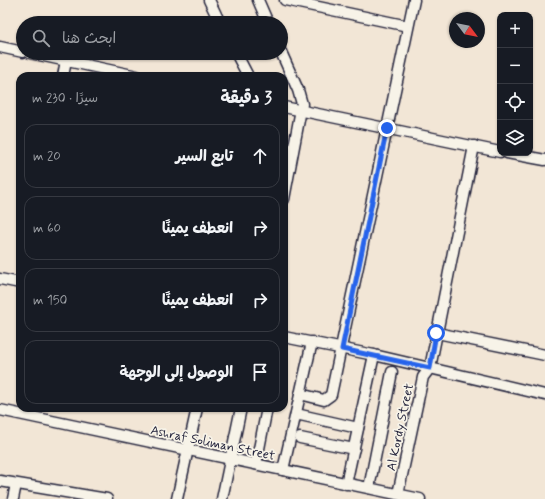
<!DOCTYPE html>
<html lang="ar">
<head>
<meta charset="utf-8">
<style>
  :root { --surface:#171b24; --page:#242831; --text:#f1f3f6; --muted:#9ea1a6; --line:#363941 }
  body { margin:0; font-family:Mynerve,"Playpen Sans Arabic",sans-serif; background:var(--page); color:var(--text); direction:rtl }
  .controls { position:absolute; right:12px; top:12px; display:grid; overflow:hidden; border-radius:8px; box-shadow:0 1px 3px #0004 }
  .controls button { width:36px; height:36px; display:grid; place-items:center; padding:0; border:0; border-bottom:1px solid var(--line); background:var(--surface); color:var(--text); font:20px sans-serif }
  .compass { position:absolute; left:449px; top:12px; width:36px; height:36px; border-radius:50%; background:var(--surface); box-shadow:0 1px 3px #0004; rotate:122deg }
  .stop { position:absolute; width:12px; height:12px; margin:-9px; border:3px solid #2563eb; border-radius:50%; background:#fff }
  .stop.end { background:#2563eb; border-color:#fff; box-shadow:0 1px 4px #0008 }
  .list { margin:0; padding:0; list-style:none }
  h2 { display:flex; justify-content:space-between; align-items:center; height:52px; margin:0; padding:0 16px; font-size:17px }
  h2 small { font-size:13px; font-weight:400; color:var(--muted) }
  .list li { display:grid; grid-template-columns:26px 1fr auto; gap:12px; align-items:center; box-sizing:border-box; height:64px; margin:0 8px 8px; padding:0 8px; border:1px solid var(--line); border-radius:12px }
  .list b { display:block; font-size:15px; white-space:nowrap }
  .list em { font-size:13px; font-style:normal; color:var(--muted) }
  .icon { flex:none; width:22px; height:22px; fill:none; stroke:currentColor; stroke-width:2; stroke-linecap:round; stroke-linejoin:round }
  .map { position:relative; flex:none; width:545px; height:499px; overflow:hidden; direction:ltr }
  .search { position:absolute; background:var(--surface); box-shadow:0 1px 3px #0004; left:16px; top:16px; width:272px; height:44px; display:flex; align-items:center; gap:10px; box-sizing:border-box; padding:0 14px; border-radius:22px; color:var(--muted); font-size:15px }
  .panel { position:absolute; background:var(--surface); box-shadow:0 1px 3px #0004; left:16px; top:72px; width:272px; height:340px; border-radius:12px; direction:rtl }
  .map>svg:first-child { display:block }
  .lines { fill:none; stroke-linecap:round; stroke-linejoin:round }
  .street-casing { stroke:#22223b; stroke-width:13 }
  .street { stroke:#f7f3e8; stroke-width:10 }
  .route { stroke:#2563eb; stroke-width:5 }
  .labels { text-anchor:middle; stroke-width:3.5; stroke-linejoin:round; paint-order:stroke }
  .street-label { font-size:13px; fill:#22223b; stroke:#f7f3e8 }
</style>
</head>
<body>
<div class="map">
<svg width="545" height="499" viewBox="0 0 545 499">
  <rect width="100%" height="100%" fill="#f2e6d6"/>
  <filter id="ink" filterUnits="userSpaceOnUse"><feTurbulence type="fractalNoise" baseFrequency=".025" numOctaves="2"/><feDisplacementMap in="SourceGraphic" scale="8" xChannelSelector="R" yChannelSelector="G"/><feConvolveMatrix kernelMatrix="1 2 1 2 8 2 1 2 1" color-interpolation-filters="sRGB"/></filter>
  <g filter="url(#ink)">
    <g class="lines">
      <defs>
        <g id="street">
          <polyline points="209,0 220,23"/>
          <polyline points="258,0 268,23"/>
          <polyline points="285,0 408,26"/>
          <polyline points="0,47 23,52"/>
          <polyline points="281,52 298,90 302,104 284,199"/>
          <polyline points="30,53 137,76"/>
          <polyline points="236,53 248,76"/>
          <polyline points="63,76 66,61"/>
          <polyline points="284,107 500,152"/>
          <polyline points="507,153 545,160"/>
          <polyline points="0,279 20,283"/>
          <polyline points="437,333 545,355"/>
          <polyline points="284,337 374,355 545,395"/>
          <polyline points="300,394 324,400 331,395 414,0"/>
          <polyline points="0,410 420,499"/>
          <polyline points="296,414 358,428"/>
          <polyline points="300,438 354,449"/>
          <polyline points="256,464 267,408"/>
          <polyline points="283,470 312,342"/>
          <polyline points="0,481 107,499"/>
          <polyline points="346,484 374,355"/>
          <polyline points="369,488 392,372"/>
          <polyline points="398,494 423,377 430,368 474,146"/>
          <polyline points="13,499 16,484"/>
          <polyline points="177,499 197,408"/>
          <polyline points="222,499 241,408"/>
        </g>
      </defs>
      <!-- street casing -->
      <use href="#street" class="street-casing"/>
      <!-- street -->
      <use href="#street" class="street"/>
    </g>
  </g>
  <g class="lines" filter="url(#ink)">
    <!-- route -->
    <polyline class="route" points="387,128 342,349 430,368 436,333"/>
  </g>
  <g class="labels">
    <!-- street labels -->
    <g class="street-label">
      <text transform="translate(399 427) rotate(-78)" y="5">Al Kordy Street</text>
      <text transform="translate(213 442) rotate(12)" y="5">Ashraf Soliman Street</text>
    </g>
  </g>
</svg>
<div class="controls">
<button>+</button>
<button>−</button>
<button><svg class="icon" aria-label="locate" viewBox="0 0 24 24"><circle cx="12" cy="12" r="6"/><path d="M12 2v4M12 18v4M2 12h4M18 12h4"/></svg></button>
<button><svg class="icon" aria-label="layers" viewBox="0 0 24 24"><path d="M12 4l9 5-9 5-9-5zM3 14l9 5 9-5"/></svg></button>
</div>
<svg class="compass" viewBox="-18 -18 36 36"><path d="M0-13l5 13h-10z" fill="#e53935"/><path d="M0 13l5-13h-10z" fill="#9ea1a6"/></svg>
<div class="stop" style="left:436px;top:333px"></div>
<div class="stop end" style="left:387px;top:128px"></div>
<div class="search"><svg class="icon" aria-label="search" viewBox="0 0 24 24"><circle cx="10" cy="10" r="6"/><path d="M15 15l6 6"/></svg>ابحث هنا</div>
<section class="panel">
<h2>3 دقيقة<small>سيرًا · 230 m</small></h2>
<ul class="list">
<li><svg class="icon" aria-label="ahead" viewBox="0 0 24 24"><path d="M12 20V5M6 11l6-6 6 6"/></svg><div><b>تابع السير</b></div><em>20 m</em></li>
<li><svg class="icon" aria-label="right" viewBox="0 0 24 24"><path d="M7 20v-9h11M14 6l5 5-5 5"/></svg><div><b>انعطف يمينًا</b></div><em>60 m</em></li>
<li><svg class="icon" aria-label="right" viewBox="0 0 24 24"><path d="M7 20v-9h11M14 6l5 5-5 5"/></svg><div><b>انعطف يمينًا</b></div><em>150 m</em></li>
<li><svg class="icon" aria-label="arrive" viewBox="0 0 24 24"><path d="M6 21V4h12l-3 4 3 4H6"/></svg><div><b>الوصول إلى الوجهة</b></div></li>
</ul>
</section>
</div>
</body>
</html>
